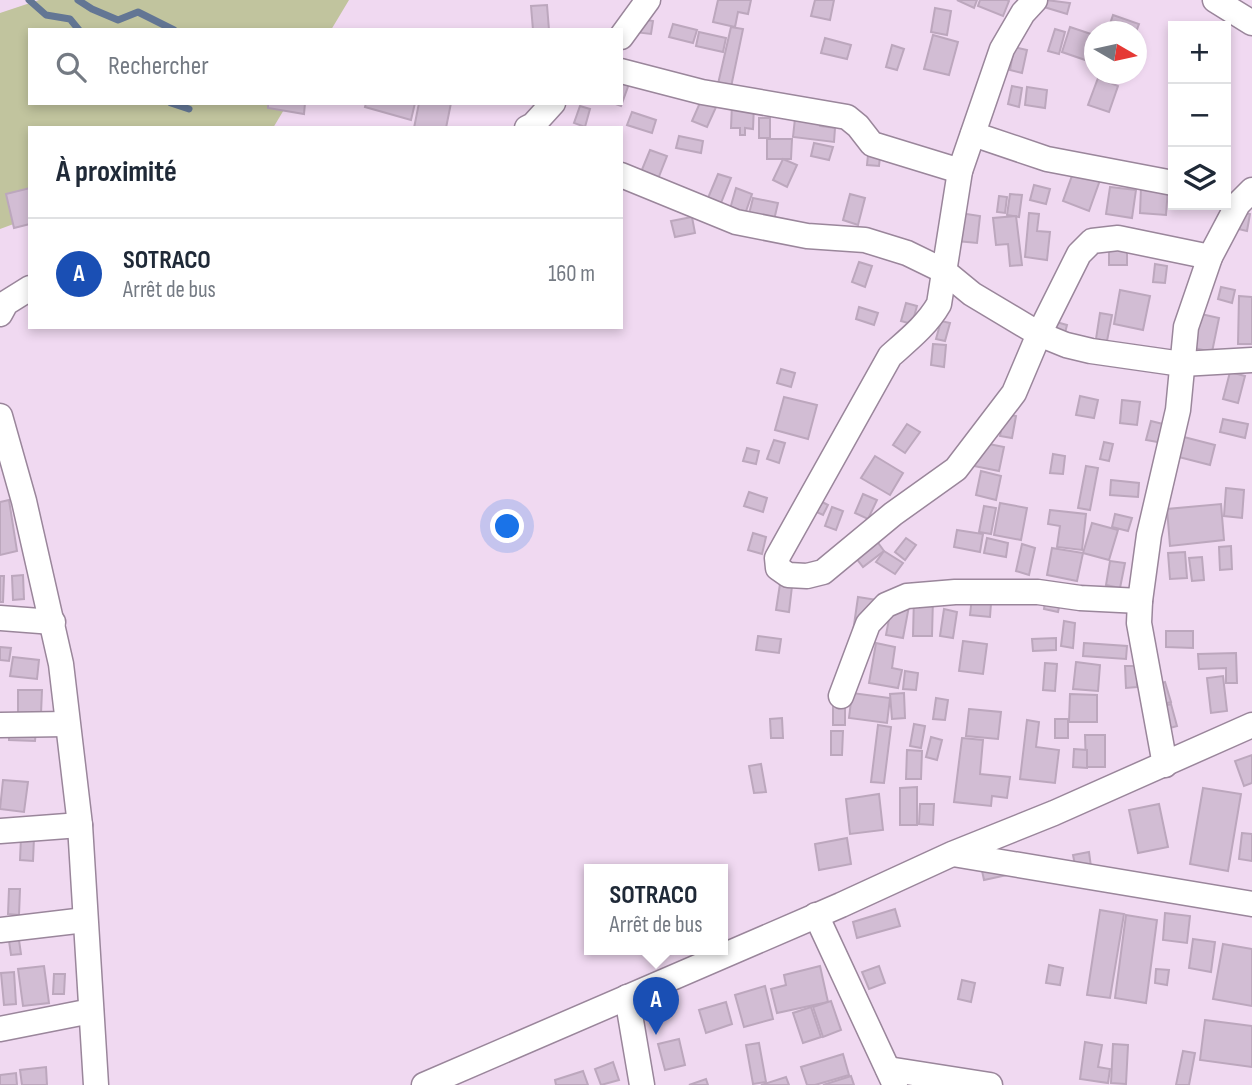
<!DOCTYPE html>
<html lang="fr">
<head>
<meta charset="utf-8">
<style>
  :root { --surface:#fff; --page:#f6f6f7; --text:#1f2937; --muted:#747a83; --line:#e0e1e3; --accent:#db2777 }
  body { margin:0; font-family:"Sofia Sans Condensed",sans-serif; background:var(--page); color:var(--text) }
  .controls { position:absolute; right:21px; top:21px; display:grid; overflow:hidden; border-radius:0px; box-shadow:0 4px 10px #0003 }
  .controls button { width:63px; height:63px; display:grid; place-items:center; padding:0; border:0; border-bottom:2px solid var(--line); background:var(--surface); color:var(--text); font:35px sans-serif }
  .compass { position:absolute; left:1084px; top:21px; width:63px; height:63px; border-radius:50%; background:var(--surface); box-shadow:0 4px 10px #0003; rotate:99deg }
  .you { position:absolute; left:508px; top:527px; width:24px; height:24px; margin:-18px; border:5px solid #fff; border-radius:50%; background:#1a73e8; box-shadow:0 0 0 10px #1a73e833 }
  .badge { display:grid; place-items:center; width:46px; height:46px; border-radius:50%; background:var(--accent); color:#fff; font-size:23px; font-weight:700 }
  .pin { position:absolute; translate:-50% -58px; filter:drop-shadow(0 2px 4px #0008) }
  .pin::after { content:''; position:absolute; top:37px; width:24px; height:21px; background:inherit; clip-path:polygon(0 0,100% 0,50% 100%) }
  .popup { position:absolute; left:584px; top:864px; width:144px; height:91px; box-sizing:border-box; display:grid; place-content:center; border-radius:0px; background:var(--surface); filter:drop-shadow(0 2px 5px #0005); font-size:23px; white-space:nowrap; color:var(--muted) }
  .popup b { font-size:26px; color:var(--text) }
  .popup::after { content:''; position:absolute; left:50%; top:100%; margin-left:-14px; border:14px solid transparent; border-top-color:var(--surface) }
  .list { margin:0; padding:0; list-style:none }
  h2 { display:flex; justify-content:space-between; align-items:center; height:91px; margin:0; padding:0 28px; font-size:30px }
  h2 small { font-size:23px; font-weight:400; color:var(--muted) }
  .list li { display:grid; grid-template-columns:46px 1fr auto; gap:21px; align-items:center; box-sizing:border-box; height:112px; padding:0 28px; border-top:2px solid var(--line) }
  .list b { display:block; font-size:26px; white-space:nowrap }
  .list p { margin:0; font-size:23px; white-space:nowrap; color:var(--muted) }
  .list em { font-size:23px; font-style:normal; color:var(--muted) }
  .icon { flex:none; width:38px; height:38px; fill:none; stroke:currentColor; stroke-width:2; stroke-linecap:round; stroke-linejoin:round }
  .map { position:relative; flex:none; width:1252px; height:1085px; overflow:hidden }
  .search { position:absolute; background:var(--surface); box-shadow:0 4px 10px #0003; left:28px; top:28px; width:595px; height:77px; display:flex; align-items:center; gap:18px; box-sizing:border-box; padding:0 24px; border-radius:0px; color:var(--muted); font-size:26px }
  .panel { position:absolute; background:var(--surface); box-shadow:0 4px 10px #0003; left:28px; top:126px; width:595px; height:203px; border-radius:0px }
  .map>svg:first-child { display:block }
  .green { fill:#c1c49e }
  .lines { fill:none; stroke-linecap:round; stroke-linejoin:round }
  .stream { stroke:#637694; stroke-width:7 }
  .building { fill:#d2bdd4; stroke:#bca7bd; stroke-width:2 }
  .minor-casing { stroke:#9a869b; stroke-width:27 }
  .minor { stroke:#fff; stroke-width:24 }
</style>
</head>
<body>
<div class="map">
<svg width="1252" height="1085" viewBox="0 0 1252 1085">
  <rect width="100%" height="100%" fill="#f0d9f1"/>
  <!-- green -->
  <polygon class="green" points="39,0 349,0 331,30 30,30 30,103 288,103 273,128 30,128 30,218 0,229 0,13"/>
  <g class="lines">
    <!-- stream -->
    <g class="stream">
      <polyline points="29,0 46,15 70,19 79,30"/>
      <polyline points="78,0 92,9 118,20 138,12 174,30"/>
      <polyline points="171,103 189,109"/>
    </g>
  </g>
  <!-- building -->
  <g class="building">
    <polygon points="718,0 751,0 748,14 738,12 735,27 713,22"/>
    <polygon points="815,0 834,0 830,20 811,16"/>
    <polygon points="957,0 977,0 974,8"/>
    <polygon points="980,0 1007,0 1009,1 1003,16 978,6"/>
    <polygon points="1046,0 1070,3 1067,14 1044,7"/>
    <polygon points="547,5 549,30 533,30 531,6"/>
    <polygon points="935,8 951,11 947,35 931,32"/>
    <polygon points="1113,15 1139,24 1136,32 1123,32 1109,27"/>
    <polygon points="636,18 653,21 651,34 634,32"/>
    <polygon points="673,24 697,30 693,43 669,37"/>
    <polygon points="731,27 743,29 731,87 718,84"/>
    <polygon points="1070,27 1094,35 1094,63 1062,52"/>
    <polygon points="1055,29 1065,32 1059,54 1048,51"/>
    <polygon points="699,32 726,38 723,52 696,46"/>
    <polygon points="933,35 958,42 949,75 924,69"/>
    <polygon points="825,38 851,45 847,59 821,53"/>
    <polygon points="892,45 904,49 897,70 886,67"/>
    <polygon points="1014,47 1027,50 1022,73 1010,70"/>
    <polygon points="621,78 630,81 621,106 613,103 621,103"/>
    <polygon points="1098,78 1118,86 1109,112 1088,105"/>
    <polygon points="1012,86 1022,88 1019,107 1008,104"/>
    <polygon points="1027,87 1047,90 1045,108 1025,105"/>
    <polygon points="702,98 717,105 707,127 692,121"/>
    <polygon points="268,103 305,103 304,114 268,108"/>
    <polygon points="366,103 415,103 411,120 365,107"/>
    <polygon points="419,103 451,103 446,128 414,128"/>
    <polygon points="732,104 754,105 753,129 745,128 745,135 740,135 740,128 731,128"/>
    <polygon points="580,106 590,109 585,127 574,123"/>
    <polygon points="796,109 822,112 820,126 835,128 834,142 793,137"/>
    <polygon points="632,112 656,120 652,133 627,125"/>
    <rect x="759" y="118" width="11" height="20"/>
    <polygon points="679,136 703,141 701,153 676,148"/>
    <polygon points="767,139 792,139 791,159 767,159"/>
    <polygon points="814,143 833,147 829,160 811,156"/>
    <polygon points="869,145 881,147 879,166 867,165"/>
    <polygon points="650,150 667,156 658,179 641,172"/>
    <polygon points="783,159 797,165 787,187 773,180"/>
    <polygon points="1074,170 1100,180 1089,211 1063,201"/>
    <polygon points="718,174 731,178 721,203 708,198"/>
    <polygon points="1034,185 1050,189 1046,204 1030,200"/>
    <polygon points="1110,187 1136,190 1132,218 1106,214"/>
    <polygon points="1141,187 1168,188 1166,215 1140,213"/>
    <polygon points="30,188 30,224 14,228 6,194"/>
    <polygon points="736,188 752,194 745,214 730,209"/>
    <polygon points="1172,189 1173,205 1194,205 1193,208 1170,205"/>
    <polygon points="850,194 865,198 858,225 843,220"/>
    <polygon points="1010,194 1022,195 1019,217 1007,215"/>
    <polygon points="999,196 1007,197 1005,213 997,212"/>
    <polygon points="753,198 778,203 774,220 749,214"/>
    <polygon points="1233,211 1250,214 1247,231 1230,227"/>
    <polygon points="960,213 980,216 977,243 957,241"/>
    <polygon points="1029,213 1039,214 1037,231 1050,232 1047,260 1025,257"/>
    <polygon points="1016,216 1022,265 1010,266 1008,244 996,245 993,218"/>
    <polygon points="692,217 695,233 675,237 671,221"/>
    <rect x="1109" y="240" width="18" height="25"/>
    <polygon points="859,262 872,266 865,287 852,282"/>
    <polygon points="1155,264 1167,266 1165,283 1153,282"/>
    <polygon points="1221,287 1235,290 1232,303 1218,299"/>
    <polygon points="1120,290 1150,296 1143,330 1114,324"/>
    <polygon points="1239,296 1252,297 1252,344 1238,344"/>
    <polygon points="906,303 917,306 912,324 901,321"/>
    <polygon points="859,307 878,313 874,325 856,319"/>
    <polygon points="1192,312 1219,318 1212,352 1185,346"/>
    <polygon points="1100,313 1112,315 1107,341 1096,339"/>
    <polygon points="1042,318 1067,325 1064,337"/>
    <polygon points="941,321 950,323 945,341 936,339"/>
    <polygon points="933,344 946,345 944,367 931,365"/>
    <polygon points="781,369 795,373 791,387 777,383"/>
    <polygon points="1230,372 1245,376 1238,403 1223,399"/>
    <polygon points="1080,396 1098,400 1094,418 1076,415"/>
    <polygon points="784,397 817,405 808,439 775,430"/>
    <polygon points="1122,400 1140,402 1137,425 1120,423"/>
    <polygon points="1004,414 1016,416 1012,438 1000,436"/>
    <polygon points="1223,419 1248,424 1245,438 1220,432"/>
    <polygon points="1151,421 1163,424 1158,442 1146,440"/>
    <polygon points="907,424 920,432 905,453 893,445"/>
    <polygon points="1180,436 1215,445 1210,465 1175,456"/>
    <polygon points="774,440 785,443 779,463 767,459"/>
    <polygon points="979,442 1004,447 999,471 974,466"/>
    <polygon points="1104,442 1113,444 1109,461 1100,459"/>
    <polygon points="747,448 759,451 756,464 743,461"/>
    <polygon points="1053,454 1065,456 1063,474 1050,473"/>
    <polygon points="875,456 903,473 890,495 861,478"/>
    <polygon points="1086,466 1098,468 1090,510 1078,508"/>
    <polygon points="981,471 1001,476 996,500 976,495"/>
    <polygon points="1111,480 1139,483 1138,497 1110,495"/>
    <polygon points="1226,488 1244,490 1242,518 1224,516"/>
    <polygon points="749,492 767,498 763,512 744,506"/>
    <polygon points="863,494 877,500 868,519 855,513"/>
    <polygon points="811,496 828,505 823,515 806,507"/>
    <polygon points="9,500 17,551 0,555 0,502"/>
    <polygon points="1000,503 1027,508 1021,540 994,535"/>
    <polygon points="1221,504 1224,540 1170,546 1167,509"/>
    <polygon points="984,506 996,508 991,534 979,532"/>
    <polygon points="832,507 843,511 836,530 825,526"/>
    <polygon points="1050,510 1086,514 1082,550 1057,547 1060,526 1048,524"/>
    <polygon points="1115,514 1132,518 1128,531 1112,527"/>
    <polygon points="1092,523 1118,530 1109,560 1083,553"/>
    <polygon points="957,530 983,534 980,552 954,547"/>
    <polygon points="753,533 766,537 762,554 748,550"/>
    <polygon points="871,533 884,551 863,567 849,549"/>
    <polygon points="906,538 916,545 905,560 895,552"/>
    <polygon points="987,538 1008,543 1006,557 984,553"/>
    <polygon points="1022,544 1035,548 1029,575 1016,571"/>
    <polygon points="1231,546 1232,569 1220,570 1219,547"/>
    <polygon points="1052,548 1083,553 1077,581 1047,575"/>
    <polygon points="884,551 903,563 895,574 876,562"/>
    <polygon points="1185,552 1187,578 1170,579 1168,553"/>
    <polygon points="1202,557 1204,580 1192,581 1189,558"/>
    <polygon points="1110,561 1125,563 1120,588 1106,585"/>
    <polygon points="23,575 24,599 13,600 12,576"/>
    <polygon points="0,576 4,576 3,602 0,602"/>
    <polygon points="780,584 792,586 789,612 776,610"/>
    <polygon points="973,588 992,590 990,617 970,615"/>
    <polygon points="1046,595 1061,598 1058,612 1044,609"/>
    <polygon points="858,597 877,600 852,639"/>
    <polygon points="914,597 933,598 932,636 913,636"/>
    <polygon points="892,603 909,606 903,638 886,635"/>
    <polygon points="944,609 957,612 953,638 940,636"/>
    <polygon points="1064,621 1075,623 1073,648 1061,646"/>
    <polygon points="1166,631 1193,631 1193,648 1166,647"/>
    <polygon points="758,636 781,639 779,653 756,650"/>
    <polygon points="1056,638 1056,650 1033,651 1032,639"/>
    <polygon points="963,641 987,644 983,674 959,671"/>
    <polygon points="876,643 895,647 892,668 902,670 898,688 869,683"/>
    <polygon points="1084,643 1127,646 1126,659 1083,656"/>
    <polygon points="0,647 11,648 9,661 0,660"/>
    <polygon points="1236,653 1237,683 1226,683 1226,668 1199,669 1198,654"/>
    <polygon points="13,657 39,660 37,679 10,676"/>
    <polygon points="1076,662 1100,665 1098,691 1073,689"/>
    <polygon points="1045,663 1057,664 1055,691 1043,690"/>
    <polygon points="1125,666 1137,666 1137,687 1126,688"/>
    <polygon points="905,671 918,673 916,690 903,689"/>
    <polygon points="1223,676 1227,711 1211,713 1207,678"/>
    <polygon points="1165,682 1171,702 1153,707 1147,688"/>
    <polygon points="18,690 42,690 41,714 18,713"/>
    <polygon points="852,693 890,698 887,723 849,718"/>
    <polygon points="904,693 905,718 892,719 890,694"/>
    <polygon points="1070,694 1097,695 1097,722 1069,722"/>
    <rect x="833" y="695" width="12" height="30"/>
    <polygon points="936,698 948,700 945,720 933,719"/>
    <polygon points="1171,704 1177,726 1163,730 1157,708"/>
    <polygon points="969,709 1001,712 998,739 966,736"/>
    <polygon points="782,718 783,738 771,738 770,719"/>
    <rect x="1055" y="719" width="13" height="19"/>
    <polygon points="1027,720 1039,722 1036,747 1059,750 1055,783 1020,779"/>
    <polygon points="914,724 925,726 921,748 910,746"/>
    <polygon points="878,725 891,727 884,783 871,782"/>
    <polygon points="9,730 36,730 35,741 9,740"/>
    <polygon points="831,731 843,731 842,755 831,755"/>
    <polygon points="1085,735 1105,735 1105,767 1086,767"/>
    <polygon points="931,737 942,740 937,760 926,757"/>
    <polygon points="962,738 983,740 980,774 1010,777 1007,798 992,796 991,806 954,802"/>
    <polygon points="1074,749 1087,750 1087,768 1073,767"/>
    <polygon points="907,750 922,751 921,779 906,779"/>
    <polygon points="1252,755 1252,783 1244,786 1235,761"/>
    <polygon points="761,764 766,792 754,793 749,766"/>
    <polygon points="3,780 28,782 24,812 0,809"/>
    <polygon points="917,787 917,825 900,825 900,788"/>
    <polygon points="1203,788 1241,794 1228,871 1190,864"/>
    <polygon points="879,794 883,830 850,834 846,799"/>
    <polygon points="920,804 934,804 933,825 919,824"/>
    <polygon points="1159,804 1168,847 1138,853 1129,810"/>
    <polygon points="1242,833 1252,834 1252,861 1239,859"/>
    <polygon points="21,837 34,838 33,861 20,860"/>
    <polygon points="847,838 851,864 819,870 815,844"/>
    <polygon points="1089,852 1091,867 1076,870 1073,855"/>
    <polygon points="981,866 1007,875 984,880"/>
    <polygon points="9,889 20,889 19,915 8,914"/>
    <polygon points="895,909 900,926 857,938 853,922"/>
    <polygon points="1100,910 1124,914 1110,998 1087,995"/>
    <polygon points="1165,913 1190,916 1187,943 1163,940"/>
    <polygon points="1126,915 1157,920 1146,1003 1115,998"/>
    <polygon points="18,933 21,954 11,955 8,934"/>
    <polygon points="1193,939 1215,942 1211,972 1189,968"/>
    <polygon points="1223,944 1252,949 1252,1006 1213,999"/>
    <polygon points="1049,965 1063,968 1060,985 1046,983"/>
    <polygon points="44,966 49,1003 23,1006 18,969"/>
    <polygon points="820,966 828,1002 777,1013 771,989 786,985 784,975"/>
    <polygon points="879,966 885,983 869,989 862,972"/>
    <polygon points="1156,969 1169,970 1167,985 1155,983"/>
    <polygon points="14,972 16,1004 4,1005 1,973"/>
    <polygon points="54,974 65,974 64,994 53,994"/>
    <polygon points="962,980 975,983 971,1002 958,999"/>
    <polygon points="765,986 773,1019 744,1027 735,995"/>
    <polygon points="831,1001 841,1030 823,1037 813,1007"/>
    <polygon points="726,1002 732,1024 706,1033 699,1010"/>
    <polygon points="811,1007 821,1037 803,1043 793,1013"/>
    <polygon points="1205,1020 1252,1026 1252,1067 1200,1060"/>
    <polygon points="679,1039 685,1065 665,1070 658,1044"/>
    <polygon points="1085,1042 1102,1045 1098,1067 1110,1069 1108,1083 1080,1079"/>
    <polygon points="759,1043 766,1082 753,1084 746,1045"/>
    <polygon points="1113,1044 1128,1045 1126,1084 1111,1083"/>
    <polygon points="1183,1051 1195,1053 1189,1085 1176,1085"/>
    <polygon points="843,1054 849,1075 815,1085 807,1085 801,1067"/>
    <polygon points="613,1062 619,1080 601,1085 595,1069"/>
    <polygon points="46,1067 47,1085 22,1085 20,1070"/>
    <polygon points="583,1071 588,1085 556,1085 555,1080"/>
    <polygon points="16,1073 17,1085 0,1085 0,1075"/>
    <polygon points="851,1076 854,1085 823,1085"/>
    <polygon points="786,1077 789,1085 761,1085"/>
    <polygon points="706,1079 708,1085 689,1085"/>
  </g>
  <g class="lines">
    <defs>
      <g id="minor">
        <path d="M1035 0 1023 13 1002 49 960 171 939 304C927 325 908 340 890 356L777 558 778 568 788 575 807 576 823 572 893 514 956 469 1014 393 1039 334 1079 254 1092 241 1118 238 1210 257"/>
        <polyline points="1215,0 1252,23"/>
        <polyline points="621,37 648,0"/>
        <polyline points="621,71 702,92 847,117 858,126 872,144 960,171"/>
        <polyline points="527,128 533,125 553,103"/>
        <polyline points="973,134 1047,159 1173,183"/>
        <polyline points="621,175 736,222 807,236 865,240 907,253 944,271 972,294 1039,334 1066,345 1091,351 1182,364 1252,360"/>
        <polyline points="0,314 6,303 30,288"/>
        <polyline points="0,416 24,501 61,664 80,825 96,1085"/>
        <polyline points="0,618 53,622"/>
        <polyline points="841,696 868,624 886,605 907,596 955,592 1038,592 1080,598 1140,601"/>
        <polyline points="0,725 67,724"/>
        <polyline points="1165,765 1139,623 1140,601 1149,535 1178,410 1186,327 1210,257 1238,204 1252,190"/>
        <polyline points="0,831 80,825"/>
        <polyline points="953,854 1252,904"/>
        <polyline points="816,915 895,1085"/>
        <polyline points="0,930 85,920"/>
        <polyline points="627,997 642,1085"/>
        <polyline points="0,1029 91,1011"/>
        <polyline points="888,1069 990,1085"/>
        <polyline points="424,1085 841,905 952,854 1054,813 1252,725"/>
      </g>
    </defs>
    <!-- minor casing -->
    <use href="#minor" class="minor-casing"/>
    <!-- minor -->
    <use href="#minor" class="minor"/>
  </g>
</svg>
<div class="controls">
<button>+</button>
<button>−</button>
<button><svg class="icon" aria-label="layers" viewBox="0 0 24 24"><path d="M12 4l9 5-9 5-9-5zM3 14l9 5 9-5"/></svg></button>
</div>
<svg class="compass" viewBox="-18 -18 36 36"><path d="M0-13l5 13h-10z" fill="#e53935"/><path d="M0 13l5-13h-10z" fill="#747a83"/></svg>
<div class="you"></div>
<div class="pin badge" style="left:656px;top:1035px;background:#1a4fb4">A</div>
<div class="popup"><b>SOTRACO</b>Arrêt de bus</div>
<div class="search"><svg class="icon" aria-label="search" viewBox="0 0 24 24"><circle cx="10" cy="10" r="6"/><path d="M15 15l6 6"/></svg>Rechercher</div>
<section class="panel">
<h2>À proximité<small></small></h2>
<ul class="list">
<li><span class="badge" style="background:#1a4fb4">A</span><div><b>SOTRACO</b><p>Arrêt de bus</p></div><em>160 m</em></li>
</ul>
</section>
</div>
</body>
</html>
